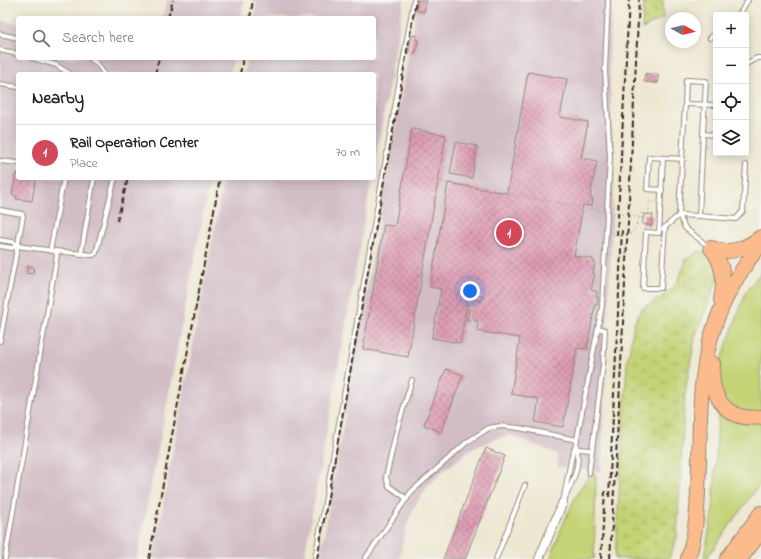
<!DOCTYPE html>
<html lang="en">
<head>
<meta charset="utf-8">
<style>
  :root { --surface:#fff; --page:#f2f2f2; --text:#202124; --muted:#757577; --line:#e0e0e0; --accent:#d1495b }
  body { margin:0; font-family:"Indie Flower",sans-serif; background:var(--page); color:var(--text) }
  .controls { position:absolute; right:12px; top:12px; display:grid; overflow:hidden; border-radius:4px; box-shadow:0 2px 10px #0003 }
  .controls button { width:36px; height:36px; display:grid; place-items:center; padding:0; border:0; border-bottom:1px solid var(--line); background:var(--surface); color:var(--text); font:20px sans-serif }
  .compass { position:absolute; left:665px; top:12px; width:36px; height:36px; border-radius:50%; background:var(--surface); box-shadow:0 2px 10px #0003; rotate:98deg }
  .you { position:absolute; left:470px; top:291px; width:14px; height:14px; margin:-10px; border:3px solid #fff; border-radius:50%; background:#1a73e8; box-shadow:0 0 0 6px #1a73e833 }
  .badge { display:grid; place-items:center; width:26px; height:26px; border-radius:50%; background:var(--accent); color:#fff; font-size:13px; font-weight:700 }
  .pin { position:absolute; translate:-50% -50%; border:2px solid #fff; box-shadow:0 1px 4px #0006 }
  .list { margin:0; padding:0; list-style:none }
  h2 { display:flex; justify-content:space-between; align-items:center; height:52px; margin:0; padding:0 16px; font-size:17px }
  h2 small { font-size:13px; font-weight:400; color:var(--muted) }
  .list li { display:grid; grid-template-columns:26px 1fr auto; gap:12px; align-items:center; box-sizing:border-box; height:56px; padding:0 16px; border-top:1px solid var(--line) }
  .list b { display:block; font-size:15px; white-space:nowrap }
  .list p { margin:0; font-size:13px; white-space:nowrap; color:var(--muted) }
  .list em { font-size:13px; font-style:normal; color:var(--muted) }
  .icon { flex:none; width:22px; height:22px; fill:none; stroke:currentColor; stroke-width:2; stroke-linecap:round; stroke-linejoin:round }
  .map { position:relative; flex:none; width:761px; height:559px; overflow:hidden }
  .search { position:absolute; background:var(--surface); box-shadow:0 2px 10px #0003; left:16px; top:16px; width:360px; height:44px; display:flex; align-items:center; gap:10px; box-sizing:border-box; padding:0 14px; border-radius:4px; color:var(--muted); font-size:15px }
  .panel { position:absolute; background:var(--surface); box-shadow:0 2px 10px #0003; left:16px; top:72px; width:360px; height:108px; border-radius:4px }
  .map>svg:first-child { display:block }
  .railway { fill:#d2bdc6 }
  .grass { fill:#c4d376; stroke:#807e4a }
  .wetland { fill:url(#wetland-marsh); stroke:#807e4a }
  .building { fill:url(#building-cross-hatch) }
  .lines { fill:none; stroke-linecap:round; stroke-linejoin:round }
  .service-casing { stroke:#948978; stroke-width:6 }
  .minor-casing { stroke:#948978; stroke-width:10 }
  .motorway-casing { stroke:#948978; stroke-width:16 }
  .path { stroke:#948978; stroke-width:1; stroke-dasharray:1 3; stroke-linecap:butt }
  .service { stroke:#fff; stroke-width:4 }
  .minor { stroke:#fff; stroke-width:8 }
  .motorway { stroke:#fbbb8d; stroke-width:14 }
  .rail { stroke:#3b2a1e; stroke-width:2; stroke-dasharray:6 3; stroke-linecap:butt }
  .path-bridge { stroke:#948978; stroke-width:1; stroke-dasharray:1 3; stroke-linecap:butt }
</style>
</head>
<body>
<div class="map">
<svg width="761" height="559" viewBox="0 0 761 559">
  <defs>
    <pattern id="wetland-marsh" width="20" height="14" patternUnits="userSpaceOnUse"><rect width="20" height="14" fill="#c4d376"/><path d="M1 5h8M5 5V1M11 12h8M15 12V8" fill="none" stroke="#a9b566"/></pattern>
    <pattern id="building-cross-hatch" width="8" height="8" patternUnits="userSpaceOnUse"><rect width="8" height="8" fill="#de9cb3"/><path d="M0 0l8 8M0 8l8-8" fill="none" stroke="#b57f91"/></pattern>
  </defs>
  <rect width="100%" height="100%" fill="#f6f6f2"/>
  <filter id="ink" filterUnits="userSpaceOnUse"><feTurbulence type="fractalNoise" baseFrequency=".025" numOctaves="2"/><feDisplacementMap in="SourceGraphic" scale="8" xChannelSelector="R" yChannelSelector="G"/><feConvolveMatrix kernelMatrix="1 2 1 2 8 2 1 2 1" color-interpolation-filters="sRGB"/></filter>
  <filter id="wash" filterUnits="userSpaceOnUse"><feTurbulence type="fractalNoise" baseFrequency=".012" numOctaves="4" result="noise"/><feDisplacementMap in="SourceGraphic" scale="16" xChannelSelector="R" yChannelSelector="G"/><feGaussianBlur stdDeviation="0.9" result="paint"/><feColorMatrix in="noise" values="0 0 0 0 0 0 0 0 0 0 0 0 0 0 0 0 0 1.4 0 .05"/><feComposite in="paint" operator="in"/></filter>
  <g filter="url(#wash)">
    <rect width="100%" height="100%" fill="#eee8d2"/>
    <!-- railway -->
    <g class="railway">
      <polygon points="167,0 244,0 241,18 162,18"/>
      <polygon points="257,0 404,0 374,168 374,74 244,74 247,58 374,58 374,18 254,18"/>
      <polygon points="418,0 612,0 609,61 614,177 601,472 558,467 557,454 511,435 494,439 471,450 444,470 427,487 413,509 406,529 399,559 320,559"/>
      <polygon points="0,20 18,24 18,58 233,58 230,74 18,74 18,178 210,178 137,559 0,559"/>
      <polygon points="224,178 372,178 304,559 153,559"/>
    </g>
    <!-- grass -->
    <g class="grass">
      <polygon points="761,272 761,482 706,559 704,559 713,510 721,360 746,292"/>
      <path d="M592 474H595L596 477 594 559H550C558 538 575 488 592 474Z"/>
    </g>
    <!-- wetland -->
    <g class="wetland">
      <polygon points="644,0 663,0 663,18 642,29"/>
      <polygon points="701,251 714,260 719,276 695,337 685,393 677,537 669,559 615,559 627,364 634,323 642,308 665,295 677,283 687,258"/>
    </g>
    <g id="blocks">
      <!-- building -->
      <g class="building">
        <polygon points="418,0 426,0 424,12 416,10"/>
        <polygon points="412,35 417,36 417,40 418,40 416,52 415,51 414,55 409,54"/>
        <polygon points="528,72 567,79 560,117 588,122 581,158 597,161 590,198 593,198 592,206 583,205 574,256 593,259 593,262 595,262 593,274 595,274 591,290 597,292 596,297 598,297 597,305 595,304 587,349 577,348 563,427 535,422 539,399 511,394 520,338 477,331 478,321 467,320 471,299 481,301 482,296 469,294 460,343 432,338 441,289 430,287 448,183 507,193"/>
        <polygon points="645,74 658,74 658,83 644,82"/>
        <polygon points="412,129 446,135 408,357 363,349 384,225 395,226"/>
        <polygon points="456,142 477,146 472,178 450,174"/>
        <polygon points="16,173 18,173 18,178 36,178 32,201 16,199 17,196 12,195"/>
        <polygon points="644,214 653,215 651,226 642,224"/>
        <polygon points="28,266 34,267 33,274 26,273"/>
        <polygon points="446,369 463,375 441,432 424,425"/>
        <polygon points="486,448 505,456 465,559 443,559"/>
      </g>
    </g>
  </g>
  <g filter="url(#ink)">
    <use href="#blocks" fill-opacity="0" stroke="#948978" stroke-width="1"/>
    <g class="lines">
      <defs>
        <g id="service">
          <polyline points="739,15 748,0"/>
          <polyline points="0,34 18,38"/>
          <polyline points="710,38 716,33"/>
          <polyline points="0,50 18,54"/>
          <polyline points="32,58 56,65 70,74"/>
          <polyline points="89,58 97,63 104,74"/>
          <polyline points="746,64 757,58 761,58"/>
          <polyline points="0,84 18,87"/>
          <polyline points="685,104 679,215 685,228 709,247"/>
          <polyline points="703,134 706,81 686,80 685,104 716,105"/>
          <polyline points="663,158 659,233 646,232 643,288 661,288 665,227"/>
          <polyline points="0,161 18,163"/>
          <polyline points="662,190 647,189 649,157 683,159"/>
          <polyline points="0,210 22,214 23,216 0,341"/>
          <polyline points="699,216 736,219 743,211 746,165"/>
          <polyline points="663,229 679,215 699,216 703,134 716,135"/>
          <polyline points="0,240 13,242 17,246 55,251 57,255 5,559"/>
          <polyline points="0,246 12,248 17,246"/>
          <polyline points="50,251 64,178"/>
          <polyline points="55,251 93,255 96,253 115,178"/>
          <polyline points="81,254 94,178"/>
          <polyline points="576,444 602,306 610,157 605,70 608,0"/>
          <path d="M576 444C582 465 572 483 563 502L572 455Z"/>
          <polyline points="578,449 592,450 603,365 605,330 598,328"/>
          <polyline points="589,473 592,450"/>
          <polyline points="407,499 389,486 386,477 397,429 412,380"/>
          <polyline points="315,559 414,0"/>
          <polyline points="365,559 411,492 467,442 489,428 501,426 519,428 577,440"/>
          <polyline points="496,559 525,485"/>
        </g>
        <polyline id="minor" points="539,559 563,502"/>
        <g id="motorway">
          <path d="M711 248C724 264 725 281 721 300"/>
          <path d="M711 248C730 255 745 249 761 237"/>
          <path d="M713 364C709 396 726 422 761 417"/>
          <path d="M688 559C698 527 698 495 699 462 700 432 699 401 704 371 710 324 731 281 761 244"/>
          <polyline points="727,559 761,513"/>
          <polyline points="740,559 761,532"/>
        </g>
      </defs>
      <!-- service casing -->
      <use href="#service" class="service-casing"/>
      <!-- minor casing -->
      <use href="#minor" class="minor-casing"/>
      <!-- motorway casing -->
      <use href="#motorway" class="motorway-casing"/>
      <!-- path -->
      <polyline class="path" points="614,234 632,234 642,213 649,214 649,202 654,202"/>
      <!-- service -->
      <use href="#service" class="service"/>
      <!-- minor -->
      <use href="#minor" class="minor"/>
      <!-- motorway -->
      <use href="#motorway" class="motorway"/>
      <!-- rail -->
      <g class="rail">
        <polyline points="168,18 173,0"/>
        <polyline points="250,18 253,0"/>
        <polyline points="155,74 159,58"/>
        <polyline points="240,74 243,58"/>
        <polyline points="117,221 128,178"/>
        <polyline points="617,236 629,0"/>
        <polyline points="609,497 622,230"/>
        <polyline points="149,559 220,178"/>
        <polyline points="317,559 416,0"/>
        <polyline points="601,559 605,491"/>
        <polyline points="610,559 619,404 639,0"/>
      </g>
      <!-- path-bridge -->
      <polyline class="path-bridge" points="425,179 643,218"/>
    </g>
  </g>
</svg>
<div class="controls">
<button>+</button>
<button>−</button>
<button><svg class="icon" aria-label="locate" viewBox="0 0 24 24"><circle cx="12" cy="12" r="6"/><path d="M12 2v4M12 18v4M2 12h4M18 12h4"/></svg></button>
<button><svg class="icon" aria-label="layers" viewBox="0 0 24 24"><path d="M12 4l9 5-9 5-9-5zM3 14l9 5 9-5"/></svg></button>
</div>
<svg class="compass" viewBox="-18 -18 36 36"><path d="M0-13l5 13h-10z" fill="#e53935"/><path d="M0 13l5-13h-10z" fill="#757577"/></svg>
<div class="you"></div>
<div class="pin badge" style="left:509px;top:233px">1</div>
<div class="search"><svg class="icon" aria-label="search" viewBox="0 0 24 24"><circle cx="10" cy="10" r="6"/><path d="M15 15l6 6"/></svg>Search here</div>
<section class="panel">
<h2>Nearby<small></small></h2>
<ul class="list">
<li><span class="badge">1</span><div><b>Rail Operation Center</b><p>Place</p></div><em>70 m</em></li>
</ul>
</section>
</div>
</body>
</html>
